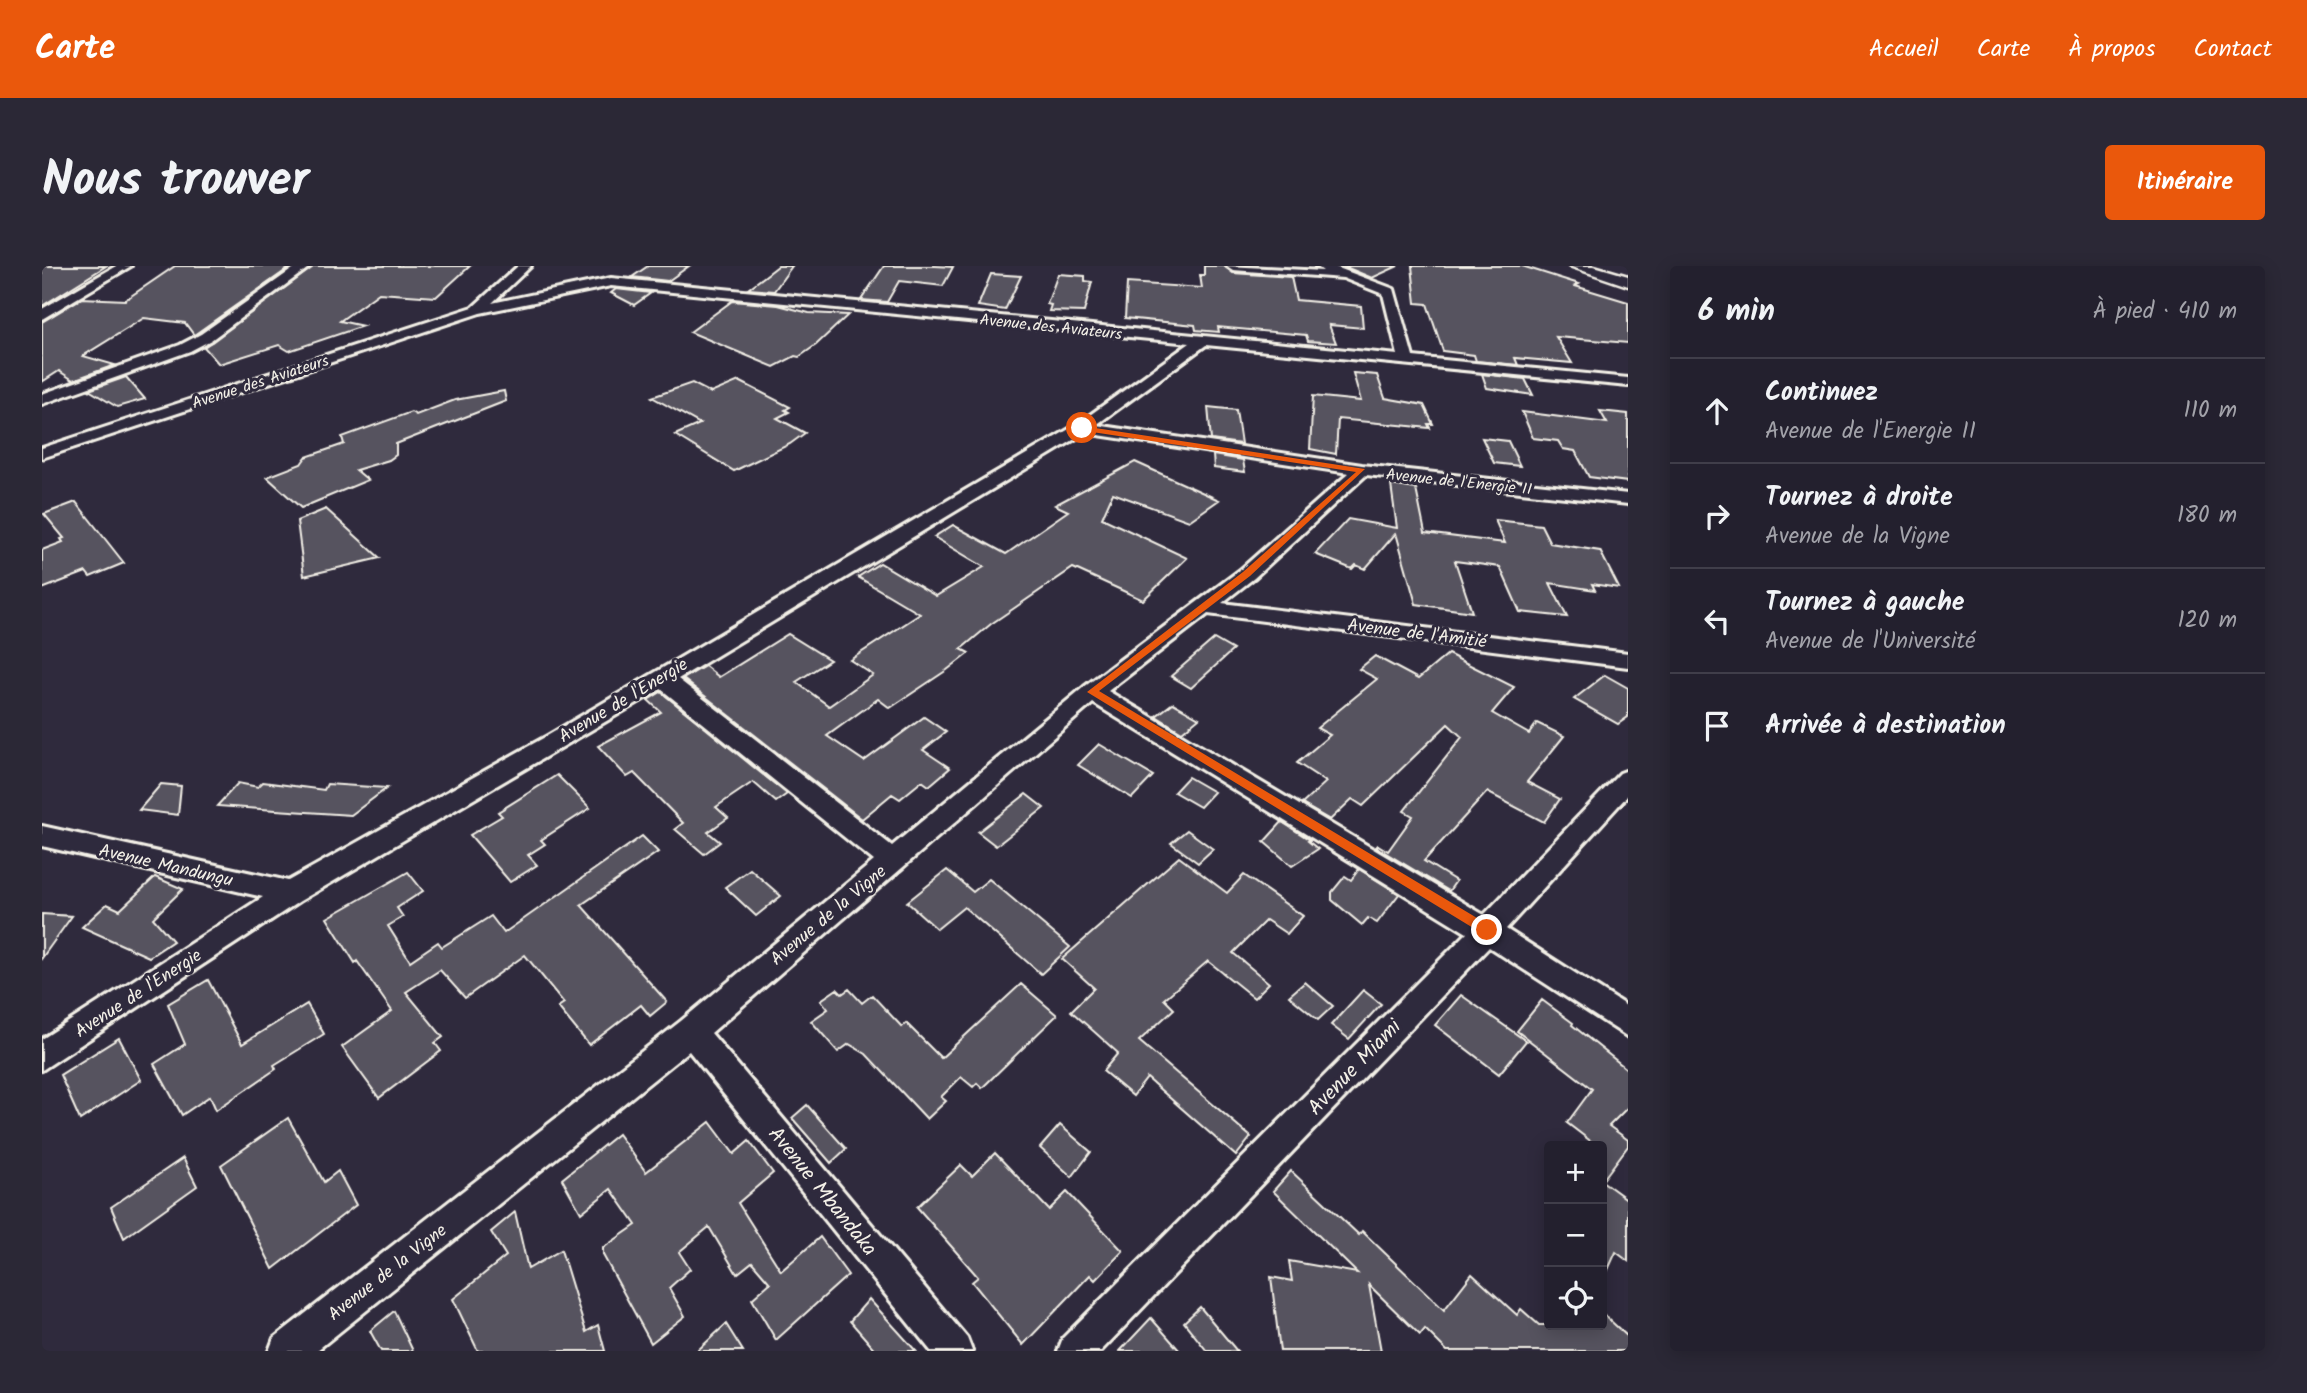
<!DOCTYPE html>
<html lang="fr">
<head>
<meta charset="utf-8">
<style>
  :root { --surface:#23202e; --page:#2b2836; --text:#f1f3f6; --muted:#a3a3aa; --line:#403e4a; --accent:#ea580c }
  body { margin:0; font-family:Kalam,sans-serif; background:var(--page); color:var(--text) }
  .controls { position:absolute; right:21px; bottom:21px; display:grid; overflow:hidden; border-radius:7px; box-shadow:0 4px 18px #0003 }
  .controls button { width:63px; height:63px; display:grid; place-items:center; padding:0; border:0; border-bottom:2px solid var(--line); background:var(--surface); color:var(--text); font:35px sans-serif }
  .stop { position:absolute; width:21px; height:21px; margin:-16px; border:5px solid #ea580c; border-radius:50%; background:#fff }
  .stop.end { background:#ea580c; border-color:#fff; box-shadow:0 2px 7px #0008 }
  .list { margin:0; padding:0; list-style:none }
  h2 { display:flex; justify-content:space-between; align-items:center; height:91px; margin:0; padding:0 28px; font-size:30px }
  h2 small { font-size:23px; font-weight:400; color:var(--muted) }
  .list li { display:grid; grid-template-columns:46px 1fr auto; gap:21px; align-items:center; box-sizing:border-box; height:105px; padding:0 28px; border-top:2px solid var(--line) }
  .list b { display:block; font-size:26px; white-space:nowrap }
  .list p { margin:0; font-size:23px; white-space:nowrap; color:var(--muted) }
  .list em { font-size:23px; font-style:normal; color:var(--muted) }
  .icon { flex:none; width:38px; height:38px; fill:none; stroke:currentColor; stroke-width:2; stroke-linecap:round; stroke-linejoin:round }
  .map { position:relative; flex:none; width:1586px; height:1085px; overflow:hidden; border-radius:7px }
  header { display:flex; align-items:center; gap:42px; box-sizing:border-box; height:98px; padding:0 35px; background:var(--accent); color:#fff }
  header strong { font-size:33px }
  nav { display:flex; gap:38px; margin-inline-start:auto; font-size:24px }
  .intro { display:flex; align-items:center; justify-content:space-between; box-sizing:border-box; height:168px; padding:0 42px }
  h1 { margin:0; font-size:49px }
  .button { padding:18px 32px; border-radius:7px; background:var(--accent); color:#fff; font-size:24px; font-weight:700 }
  main { display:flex; gap:42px; padding:0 42px }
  aside { flex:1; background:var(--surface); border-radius:7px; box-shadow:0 4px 18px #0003 }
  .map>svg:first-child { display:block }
  .building { fill:#56525f; stroke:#f4f1e8; stroke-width:2 }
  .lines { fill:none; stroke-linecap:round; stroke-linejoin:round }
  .minor-casing { stroke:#f4f1e8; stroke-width:6 }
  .tertiary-casing { stroke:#f4f1e8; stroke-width:5 }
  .minor { fill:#2f2a3d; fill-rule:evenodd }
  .tertiary { fill:#2f2a3d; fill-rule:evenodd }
  .route { fill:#ea580c }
  .labels { text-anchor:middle; stroke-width:6; stroke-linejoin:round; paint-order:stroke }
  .far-street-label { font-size:16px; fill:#f4f1e8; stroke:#2f2a3d }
  .street-label { font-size:18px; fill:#f4f1e8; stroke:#2f2a3d }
  .near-street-label { font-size:21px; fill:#f4f1e8; stroke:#2f2a3d }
</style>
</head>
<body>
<header>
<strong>Carte</strong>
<nav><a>Accueil</a><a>Carte</a><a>À propos</a><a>Contact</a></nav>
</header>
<div class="intro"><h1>Nous trouver</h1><a class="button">Itinéraire</a></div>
<main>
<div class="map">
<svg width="1586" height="1085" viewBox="0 0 1586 1085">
  <rect width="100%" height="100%" fill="#2f2a3d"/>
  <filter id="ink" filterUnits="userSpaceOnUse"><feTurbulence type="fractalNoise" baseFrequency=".0143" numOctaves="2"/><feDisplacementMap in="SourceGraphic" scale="14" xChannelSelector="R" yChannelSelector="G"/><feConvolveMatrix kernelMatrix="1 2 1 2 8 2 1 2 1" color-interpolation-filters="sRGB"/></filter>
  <g filter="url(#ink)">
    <!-- building -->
    <g class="building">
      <polygon points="0,0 64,0 0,40"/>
      <polygon points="133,0 250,0 152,69 143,57 102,52 41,90 73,99 31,114 17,105 0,116 0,56 40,32 83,34"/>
      <polygon points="272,0 428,0 394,31 337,27 298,55 321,60 247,85 237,79 177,98 162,81"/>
      <polygon points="606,0 647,0 626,15 590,11"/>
      <polygon points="736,0 750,0 732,25 706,23"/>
      <polygon points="842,0 893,0 911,1 901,20 857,15 845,36 819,34"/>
      <polygon points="1162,0 1182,0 1191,7 1249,11 1254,34 1319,40 1321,62 1287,59 1294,77 1266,75 1264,69 1176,61 1177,66 1154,64 1153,59 1083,52 1085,17 1160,22 1158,9 1162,9"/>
      <polygon points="1301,0 1356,0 1330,12"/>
      <polygon points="1370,0 1480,0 1537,18 1533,20 1586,36 1586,77 1514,71 1530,97 1473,92 1476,99 1434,95 1432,89 1401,85 1385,38 1374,37"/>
      <polygon points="949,8 979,10 963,44 936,40"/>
      <polygon points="1016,8 1043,10 1043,15 1050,16 1042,46 1007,45 1009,39 1005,38"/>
      <polygon points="574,23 609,27 592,39 569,27"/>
      <polygon points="690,35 736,39 767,47 806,49 774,79 757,91 753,90 732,101 648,66"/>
      <polygon points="1311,107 1335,109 1343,132 1382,139 1391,158 1386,158 1388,162 1296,153 1294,188 1268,183 1271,130 1319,135"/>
      <polygon points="1440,108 1483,113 1491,129 1445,122"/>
      <polygon points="84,111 103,133 75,141 47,124"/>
      <polygon points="697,115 748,141 743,144 747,146 735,152 763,167 748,178 692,205 633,169 658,158 610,131 650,117 669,127"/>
      <polygon points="462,125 464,135 354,178 354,189 347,194 314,204 326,214 259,242 225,211 259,198 264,191 302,178 300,171 369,146 374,149 413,134"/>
      <polygon points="1166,141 1194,144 1199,178 1169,174"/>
      <polygon points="1558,145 1586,148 1586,216 1547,211 1533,185 1521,183 1516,175 1491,172 1480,146 1565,157"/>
      <polygon points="1440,172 1466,175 1478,200 1452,197"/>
      <polygon points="1171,189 1201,194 1203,206 1172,202"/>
      <polygon points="1093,196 1177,234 1147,255 1071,227 1060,252 1145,292 1101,334 1031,302 949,358 919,383 927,387 905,404 848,442 836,433 785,470 822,495 882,451 904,466 881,484 908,502 887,520 880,515 858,533 850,528 820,553 641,413 663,400 677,411 746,368 788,394 754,416 787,440 831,409 808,394 878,348 816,311 838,297 894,330 942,301 892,271 911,259 964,288 1026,245 1013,239"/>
      <polygon points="1349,219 1374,223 1383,267 1463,277 1453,254 1499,259 1508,277 1558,285 1577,322 1550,318 1553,324 1508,317 1525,351 1478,346 1458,301 1413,295 1430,346 1374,338 1354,267 1323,303 1314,299 1310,303 1273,288 1306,253 1355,262"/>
      <polygon points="34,236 82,297 48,311 44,306 0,323 0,284 21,276 19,273 22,272 2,248"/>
      <polygon points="284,243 338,292 262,310 255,255"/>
      <polygon points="1172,373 1191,384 1149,422 1129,410"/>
      <polygon points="1406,388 1472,421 1450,447 1487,468 1495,457 1522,470 1485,516 1518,533 1502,556 1445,526 1382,595 1414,615 1407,625 1334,581 1336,579 1346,585 1371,550 1362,545 1420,471 1406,458 1321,540 1310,533 1288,554 1260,538 1284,516 1255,497 1288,469 1275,462 1335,413 1317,403 1333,390 1376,413"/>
      <polygon points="1563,409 1586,422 1586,451 1576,458 1532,433"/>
      <polygon points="619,426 745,528 734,536 711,516 674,541 686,552 666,566 678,576 662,588 633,563 641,557 592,507 585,511 556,480 619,446 606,434"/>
      <polygon points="1131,437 1157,452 1140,466 1114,450"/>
      <polygon points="1057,478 1111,510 1090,532 1036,499"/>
      <polygon points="515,509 548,542 499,574 503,578 486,589 495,599 468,616 428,569 460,550 456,546"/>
      <polygon points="1146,511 1172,526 1158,541 1132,526"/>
      <polygon points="221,516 282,524 285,518 345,522 309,549 175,540 196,517 216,521"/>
      <polygon points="119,518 139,520 136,549 97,544"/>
      <polygon points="984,528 1002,542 954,580 936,566"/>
      <polygon points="1240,556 1268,574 1266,575 1276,583 1250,600 1222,576"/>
      <polygon points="1145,564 1171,583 1156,597 1129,577"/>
      <polygon points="600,570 616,586 539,639 625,736 608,750 599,739 547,779 516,741 522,737 483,689 423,732 398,704 364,726 401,771 393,777 399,785 337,832 300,781 350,745 315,695 313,697 285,652 366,606 381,625 355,642 361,651 346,660 368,695 396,676 400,681 449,650 462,667"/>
      <polygon points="1137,591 1185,627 1202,609 1261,650 1245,668 1224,654 1191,687 1227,717 1212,732 1166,695 1122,733 1132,743 1097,775 1209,871 1194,890 1105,812 1091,830 1061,805 1076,787 1029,745 1052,722 1020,693"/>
      <polygon points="708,603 739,630 714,650 683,621"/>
      <polygon points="1317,603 1357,628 1335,657 1326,652 1320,659 1290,634 1290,626 1303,610 1309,614"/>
      <polygon points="905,604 931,626 947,613 1028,681 999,708 922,641 895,663 865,636"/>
      <polygon points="113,611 141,623 111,652 131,675 107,691 40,661 65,638 78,644"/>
      <polygon points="0,648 30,650 0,692"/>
      <polygon points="166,714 200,778 265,738 282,768 232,799 234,803 174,844 168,830 140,849 112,798 143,778 126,738"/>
      <polygon points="1263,716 1291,740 1276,754 1247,730"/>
      <polygon points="979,718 1015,749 940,822 935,817 931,821 919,811 899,831 904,835 885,853 824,788 807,778 796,786 769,755 786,743 779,734 795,723 800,728 807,723 820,737 830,729 860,761 864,757 899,792"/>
      <polygon points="1321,724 1339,738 1307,773 1289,759"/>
      <polygon points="1419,729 1484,775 1457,808 1393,759"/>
      <polygon points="1500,734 1531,757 1530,759 1586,804 1586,841 1567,860 1586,874 1586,880 1560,915 1586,934 1586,995 1574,986 1560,1017 1560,880 1555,880 1525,857 1550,823 1475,765"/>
      <polygon points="77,772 99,814 38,854 18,809"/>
      <polygon points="765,839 804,883 789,897 750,852"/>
      <polygon points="246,852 282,916 296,905 314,939 231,1003 179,899"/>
      <polygon points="668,856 692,888 707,875 731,907 696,937 739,1005 778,971 806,1009 734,1074 710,1033 728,1017 710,996 695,1008 667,961 637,986 648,1003 627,1022 643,1050 609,1077 561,989 561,982 594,959 569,923 539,947 520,913 576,868 604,906"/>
      <polygon points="1018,859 1049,886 1030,911 998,882"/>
      <polygon points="953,887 1007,944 1025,926 1081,985 1053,1014 1048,1009 981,1079 930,1016 936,1011 875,941 919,899 930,910"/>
      <polygon points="141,892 155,920 82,972 69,941"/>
      <polygon points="1249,905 1317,969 1320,965 1402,1044 1430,1008 1475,1049 1479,1043 1497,1059 1560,1059 1560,1047 1586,1071 1586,1085 1405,1085 1383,1063 1378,1069 1327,1019 1339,1085 1238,1085 1229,1011 1250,1015 1247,995 1315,1007 1231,925"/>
      <polygon points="473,946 486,1003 519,984 544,1066 556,1059 563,1085 436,1085 411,1033 464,990 449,966"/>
      <polygon points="827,1033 874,1085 834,1085 808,1055"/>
      <polygon points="1158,1041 1195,1085 1165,1085 1142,1056"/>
      <polygon points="352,1045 371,1085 339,1085 328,1065"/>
      <polygon points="1109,1052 1138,1085 1078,1085"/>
      <polygon points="684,1058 701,1085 655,1085"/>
    </g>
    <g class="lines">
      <defs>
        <g id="minor">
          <polygon points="74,0 89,0 0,53 0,43"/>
          <polygon points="255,0 269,0 169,74 148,85 0,138 0,128 138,79 159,68"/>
          <path d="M476 0H489L450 37 569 12 1356 89 1341 28 1301 12 1191 4 1185 0 1281 5 1274 0H1291L1352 23 1371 91 1586 112V120L1164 79 1054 159 1320 199 1586 228V238L1324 209 1212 312 1180 337 1586 387V401L1166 348 1066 425 1442 649 1578 507 1586 504V529L1464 663 1586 741V771L1447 681 1059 1085H1016L1021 1072 1425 667 1051 437 669 767 925 1072 930 1085H889L647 785 274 1085H227L232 1072 639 755 832 595 619 423 258 635 0 804V773L221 631 0 580V560L246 615 505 470 1034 159 1148 77 569 20 438 47 0 192V182L431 41ZM1043 167 1307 207 1198 304 1042 421 850 580 636 413Z"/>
        </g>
        <polygon id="tertiary" points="1527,0 1552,0 1586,10 1586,20"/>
      </defs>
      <!-- minor casing -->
      <use href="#minor" class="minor-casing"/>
      <!-- tertiary casing -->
      <use href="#tertiary" class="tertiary-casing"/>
      <!-- minor -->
      <use href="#minor" class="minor"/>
      <!-- tertiary -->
      <use href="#tertiary" class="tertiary"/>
    </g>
  </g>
  <!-- route -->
  <polygon class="route" points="1040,160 1323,203 1208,310 1057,425 1450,661 1450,668 1441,668 1045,426 1201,306 1314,206 1037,164"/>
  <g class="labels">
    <!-- far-street labels -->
    <g class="far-street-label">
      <text transform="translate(1009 60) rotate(6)" y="6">Avenue des Aviateurs</text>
      <text transform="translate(218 115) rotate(-18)" y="6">Avenue des Aviateurs</text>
      <text transform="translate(1417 215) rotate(6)" y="6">Avenue de l'Energie II</text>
    </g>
    <!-- street labels -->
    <g class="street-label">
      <text transform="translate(1375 367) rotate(7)" y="6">Avenue de l'Amitié</text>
      <text transform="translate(581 434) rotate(-31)" y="6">Avenue de l'Energie</text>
      <text transform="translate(124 599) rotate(13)" y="6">Avenue Mandungu</text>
      <text transform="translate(786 649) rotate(-40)" y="6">Avenue de la Vigne</text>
      <text transform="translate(96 727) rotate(-33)" y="6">Avenue de l'Energie</text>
      <text transform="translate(345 1006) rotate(-38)" y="6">Avenue de la Vigne</text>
    </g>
    <!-- near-street labels -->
    <g class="near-street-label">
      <text transform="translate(1312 801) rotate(-46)" y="7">Avenue Miami</text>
      <text transform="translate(781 925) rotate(51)" y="7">Avenue Mbandaka</text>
    </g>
  </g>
</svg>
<div class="controls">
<button>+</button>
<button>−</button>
<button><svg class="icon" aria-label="locate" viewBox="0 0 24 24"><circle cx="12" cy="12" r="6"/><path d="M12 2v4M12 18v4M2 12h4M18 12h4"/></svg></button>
</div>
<div class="stop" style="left:1040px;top:162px"></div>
<div class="stop end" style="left:1445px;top:664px"></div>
</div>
<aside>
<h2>6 min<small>À pied · 410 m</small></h2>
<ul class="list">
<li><svg class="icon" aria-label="ahead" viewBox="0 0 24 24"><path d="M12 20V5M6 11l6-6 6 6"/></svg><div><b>Continuez</b><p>Avenue de l'Energie II</p></div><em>110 m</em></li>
<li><svg class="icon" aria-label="right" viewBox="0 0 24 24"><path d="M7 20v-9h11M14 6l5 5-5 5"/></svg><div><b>Tournez à droite</b><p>Avenue de la Vigne</p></div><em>180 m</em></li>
<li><svg class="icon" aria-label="left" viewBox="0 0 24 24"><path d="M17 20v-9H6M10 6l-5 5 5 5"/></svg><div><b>Tournez à gauche</b><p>Avenue de l'Université</p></div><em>120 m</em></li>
<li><svg class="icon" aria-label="arrive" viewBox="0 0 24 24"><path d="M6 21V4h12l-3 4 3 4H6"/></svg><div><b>Arrivée à destination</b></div></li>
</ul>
</aside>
</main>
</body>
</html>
